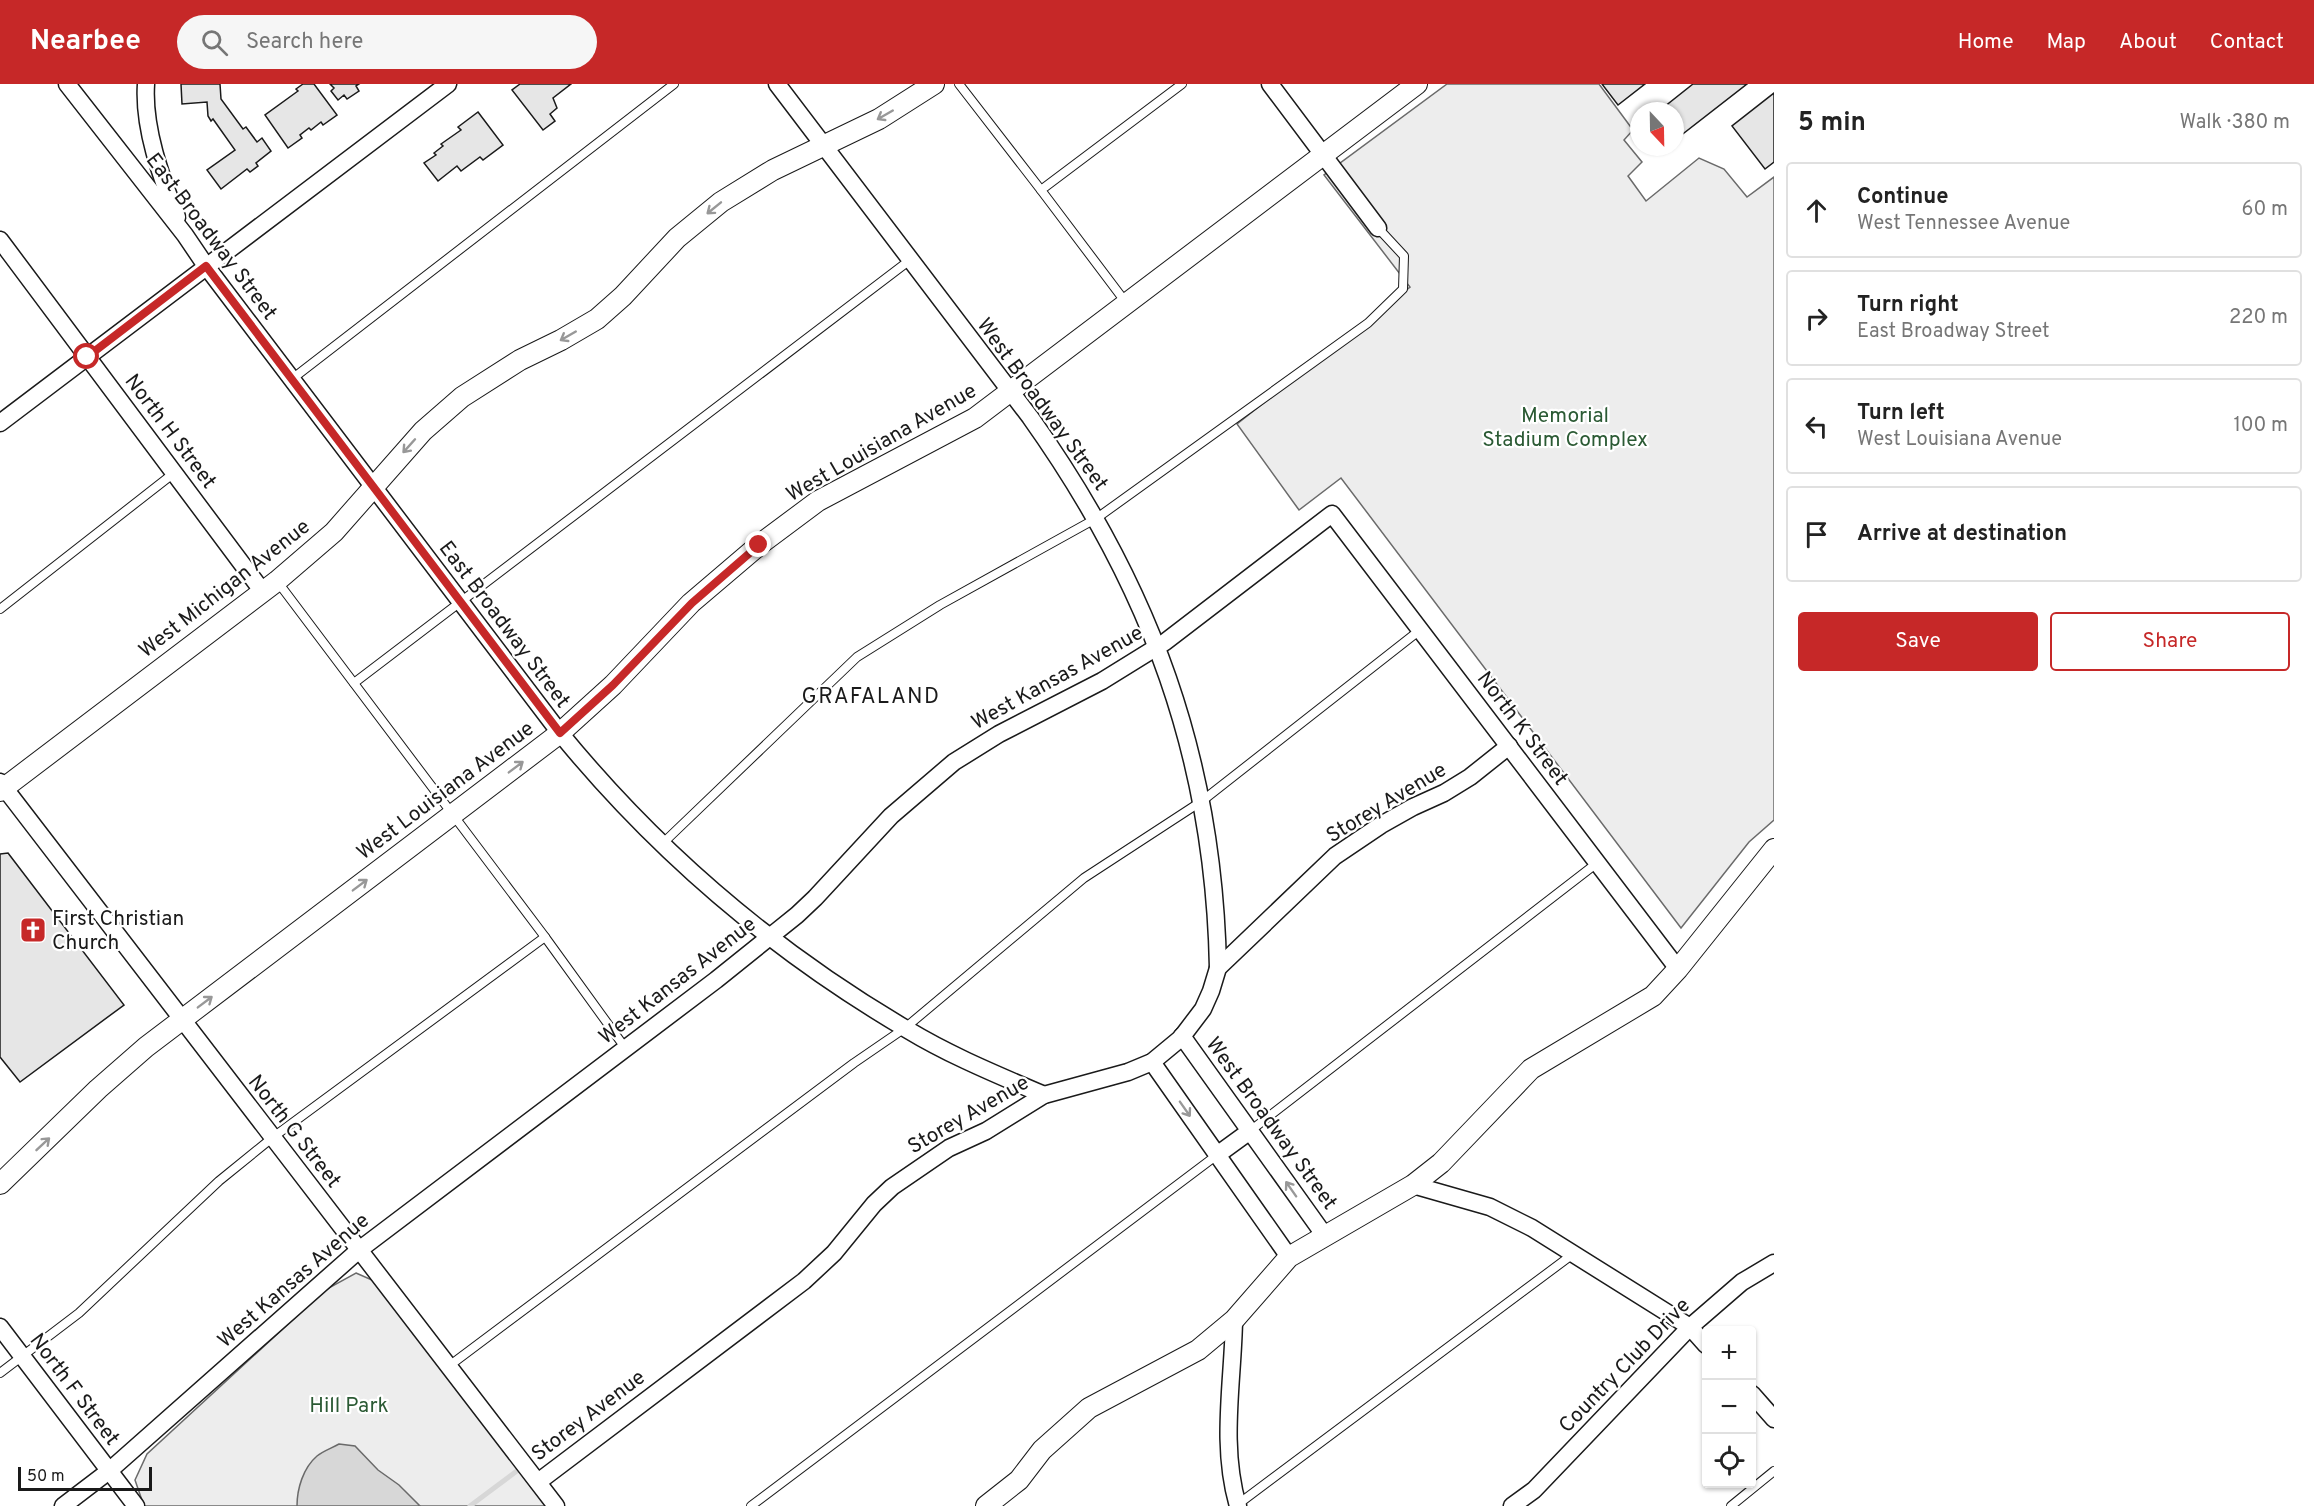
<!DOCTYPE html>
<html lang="en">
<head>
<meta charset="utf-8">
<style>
  :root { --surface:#fff; --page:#f6f6f6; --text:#222; --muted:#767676; --line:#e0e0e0; --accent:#c62828 }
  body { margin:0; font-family:Overpass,sans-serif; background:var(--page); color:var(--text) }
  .controls { position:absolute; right:18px; bottom:18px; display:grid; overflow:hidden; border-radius:6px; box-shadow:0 2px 4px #0004 }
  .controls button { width:54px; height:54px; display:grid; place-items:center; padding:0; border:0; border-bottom:2px solid var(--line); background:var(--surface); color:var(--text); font:30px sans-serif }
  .compass { position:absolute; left:1630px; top:18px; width:54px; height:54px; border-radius:50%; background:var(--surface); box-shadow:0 2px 4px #0004; rotate:158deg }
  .scale { position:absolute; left:18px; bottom:15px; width:134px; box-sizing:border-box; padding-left:6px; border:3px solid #1a1a1a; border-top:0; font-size:16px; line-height:21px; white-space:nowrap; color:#1a1a1a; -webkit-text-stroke:4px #fff; paint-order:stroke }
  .stop { position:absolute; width:18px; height:18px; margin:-14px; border:4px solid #c62828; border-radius:50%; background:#fff }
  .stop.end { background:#c62828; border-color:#fff; box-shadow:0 2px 6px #0008 }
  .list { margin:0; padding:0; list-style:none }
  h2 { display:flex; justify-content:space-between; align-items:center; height:78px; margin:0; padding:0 24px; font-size:26px }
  h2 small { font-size:20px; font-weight:400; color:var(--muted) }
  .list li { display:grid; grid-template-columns:39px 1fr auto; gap:18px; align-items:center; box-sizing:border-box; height:96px; margin:0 12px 12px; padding:0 12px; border:2px solid var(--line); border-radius:6px }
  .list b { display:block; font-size:22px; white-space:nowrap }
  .list p { margin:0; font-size:20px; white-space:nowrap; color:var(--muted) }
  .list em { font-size:20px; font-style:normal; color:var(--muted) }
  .actions { display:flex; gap:12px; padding:18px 24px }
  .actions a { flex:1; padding:14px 0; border:2px solid var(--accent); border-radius:6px; text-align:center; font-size:21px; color:var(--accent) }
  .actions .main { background:var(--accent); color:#fff }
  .icon { flex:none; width:33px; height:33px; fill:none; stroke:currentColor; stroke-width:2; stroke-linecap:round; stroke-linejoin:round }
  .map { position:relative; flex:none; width:1774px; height:1422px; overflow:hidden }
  header { display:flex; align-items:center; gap:36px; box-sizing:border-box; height:84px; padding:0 30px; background:var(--accent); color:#fff }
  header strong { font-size:28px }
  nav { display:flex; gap:33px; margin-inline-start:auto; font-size:21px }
  .search { width:420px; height:54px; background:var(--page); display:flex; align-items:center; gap:15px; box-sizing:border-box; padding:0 21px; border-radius:33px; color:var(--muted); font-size:22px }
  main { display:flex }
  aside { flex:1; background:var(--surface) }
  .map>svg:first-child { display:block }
  .built { fill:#ededed; stroke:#6a6a6a; stroke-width:1.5 }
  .water { fill:#d7d7d7; stroke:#6a6a6a; stroke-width:1.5 }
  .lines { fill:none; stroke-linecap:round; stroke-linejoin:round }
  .stream { stroke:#d7d7d7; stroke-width:5 }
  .building { fill:#e6e6e6; stroke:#1a1a1a; stroke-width:1.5 }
  .service-casing { stroke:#1a1a1a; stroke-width:10 }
  .minor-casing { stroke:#1a1a1a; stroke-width:19 }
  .tertiary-casing { stroke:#1a1a1a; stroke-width:22 }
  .service { stroke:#fff; stroke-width:8 }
  .minor { stroke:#fff; stroke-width:16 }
  .tertiary { stroke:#fff; stroke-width:20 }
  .oneway { stroke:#989898 }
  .route { stroke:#c62828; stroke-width:8 }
  .labels { text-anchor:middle; stroke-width:4.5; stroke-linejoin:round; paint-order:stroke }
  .street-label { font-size:21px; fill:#1a1a1a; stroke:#fff }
  .park-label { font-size:21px; fill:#2b5a34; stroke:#fff }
  .poi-label { font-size:21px; fill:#1a1a1a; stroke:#fff; text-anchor:start }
  .neighbourhood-label { font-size:22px; letter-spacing:1.5px; fill:#1a1a1a; stroke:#fff }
</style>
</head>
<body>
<header>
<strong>Nearbee</strong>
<div class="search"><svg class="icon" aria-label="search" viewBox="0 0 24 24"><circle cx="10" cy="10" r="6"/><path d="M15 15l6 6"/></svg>Search here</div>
<nav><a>Home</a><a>Map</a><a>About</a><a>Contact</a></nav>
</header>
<main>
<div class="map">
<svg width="1774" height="1422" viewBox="0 0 1774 1422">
  <rect width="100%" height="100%" fill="#fff"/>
  <!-- built -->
  <g class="built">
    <polygon points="1447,0 1599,0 1633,46 1624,56 1642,78 1628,92 1646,117 1699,74 1724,85 1747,113 1774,93 1774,736 1749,758 1681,844 1341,394 1299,426 1237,340 1410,203 1324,91"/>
    <polygon points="356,1189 388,1203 550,1422 144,1422 135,1396 147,1370 325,1206"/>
  </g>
  <!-- water -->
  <path class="water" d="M339 1360 355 1362 378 1386 399 1401 420 1422H297C297 1405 303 1384 317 1372 323 1367 332 1364 339 1360Z"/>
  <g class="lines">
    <!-- stream -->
    <polyline class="stream" points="470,1422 522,1383"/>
  </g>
  <!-- building -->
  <g class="building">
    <polygon points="181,0 220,0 221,15 243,45 246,43 257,58 262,54 271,67 256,79 258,82 250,88 247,85 221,105 207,86 235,66 213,35 211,37 208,32 207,18 182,20"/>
    <polygon points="303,0 314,0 337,31 323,41 321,38 311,46 309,44 300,51 302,54 288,64 265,31 298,7 296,5"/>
    <polygon points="330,0 359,0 356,2 359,7 347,15 344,11 338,16 331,7 334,4"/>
    <polygon points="520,0 571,0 553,14 557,24 550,30 555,37 543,46 512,6"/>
    <polygon points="1602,0 1645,0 1618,21"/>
    <polygon points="1693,0 1747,0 1675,56 1675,27 1659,27"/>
    <polygon points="1774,9 1774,78 1765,85 1732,42"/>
    <polygon points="478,28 503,61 483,76 480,73 461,87 457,82 438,97 424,79 436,71 434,69 443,62 441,60 461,46 458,43"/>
    <polygon points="8,769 124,921 20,998 0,973 0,770"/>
  </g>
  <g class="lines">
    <defs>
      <g id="service">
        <polyline points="959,0 1041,106"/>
        <polyline points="1127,220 1041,106 1182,0"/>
        <polyline points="292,295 674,0"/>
        <polyline points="277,497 545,853"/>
        <polyline points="0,525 174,389"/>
        <polyline points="354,599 910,176"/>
        <polyline points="661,761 857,573 940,521 1097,434 1368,239 1403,205 1404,172 1378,144"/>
        <polyline points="1250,1047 1597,779"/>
        <polyline points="449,1282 854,979 905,944 1084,794 1202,717 1420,546"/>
        <polyline points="0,1289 79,1229 219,1097 272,1054 545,853 626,965"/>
        <polyline points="1237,1421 1573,1170"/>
        <polyline points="751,1422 1217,1071"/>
        <polyline points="1731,1422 1774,1387"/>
      </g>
      <g id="minor">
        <path d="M67 0 185 151 206 182 560 649C659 770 773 867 908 946 951 972 998 991 1044 1011"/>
        <path d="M146 0C143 44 161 93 177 133"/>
        <path d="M777 0 1030 333C1151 503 1214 675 1218 884"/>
        <polyline points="1270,0 1378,144"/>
        <polyline points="0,156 263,508"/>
        <polyline points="0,339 448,0"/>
        <polyline points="0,698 556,1422"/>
        <polyline points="1182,952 1325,1152"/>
        <polyline points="1152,978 1289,1173"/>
        <polyline points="1217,1071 1250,1047"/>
        <polyline points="1413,1101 1490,1123 1532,1144 1690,1243 1706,1261"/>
        <path d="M1234 1236C1233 1298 1220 1361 1238 1422"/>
        <polyline points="0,1243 136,1422"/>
        <polyline points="1752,1310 1774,1335"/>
        <polyline points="538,1398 804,1197 834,1169 874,1120 892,1103 949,1064 986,1047 1044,1011 1128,988 1152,978 1181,954 1203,925 1211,907 1218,884 1335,772 1381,741 1413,723 1444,709 1470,693 1509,662"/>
        <polyline points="63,1422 109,1387 359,1166 716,896 797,831 815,814 891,732 954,678 999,650 1102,597 1165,558 1332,430 1678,885"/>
        <polyline points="1512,1422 1534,1406 1690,1243 1742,1198 1774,1179"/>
      </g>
      <g id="tertiary">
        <polyline points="0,707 277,497 334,448 423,347 462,313 520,276 561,256 597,235 623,212 677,154 721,118 773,86 879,35 934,0"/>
        <polyline points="0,1100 98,1005 146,963 560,649 613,601 691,519 759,461 818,417 975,334 1417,0"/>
        <polyline points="986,1422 1019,1396 1042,1366 1089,1324 1198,1266 1234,1236 1289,1173 1413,1101 1441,1079 1531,985 1653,912 1678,885 1774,765"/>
      </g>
    </defs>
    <!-- service casing -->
    <use href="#service" class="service-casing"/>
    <!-- minor casing -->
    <use href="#minor" class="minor-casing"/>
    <!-- tertiary casing -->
    <use href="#tertiary" class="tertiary-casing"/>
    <!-- service -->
    <use href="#service" class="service"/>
    <!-- minor -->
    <use href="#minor" class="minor"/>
    <!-- tertiary -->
    <use href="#tertiary" class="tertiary"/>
  </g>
  <!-- one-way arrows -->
  <defs><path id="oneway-shaft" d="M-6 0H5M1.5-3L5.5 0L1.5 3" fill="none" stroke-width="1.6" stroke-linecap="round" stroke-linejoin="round" transform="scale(1.5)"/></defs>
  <g class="oneway">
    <use href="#oneway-shaft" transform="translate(885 31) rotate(150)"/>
    <use href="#oneway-shaft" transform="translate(714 124) rotate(141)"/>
    <use href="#oneway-shaft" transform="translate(568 252) rotate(150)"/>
    <use href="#oneway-shaft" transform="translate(409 362) rotate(132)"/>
    <use href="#oneway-shaft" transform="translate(516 683) rotate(-37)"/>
    <use href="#oneway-shaft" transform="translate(360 801) rotate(-37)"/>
    <use href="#oneway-shaft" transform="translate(205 918) rotate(-37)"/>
    <use href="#oneway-shaft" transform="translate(1185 1025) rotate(55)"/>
    <use href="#oneway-shaft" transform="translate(43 1060) rotate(-43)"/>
    <use href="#oneway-shaft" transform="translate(1291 1105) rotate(-125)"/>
  </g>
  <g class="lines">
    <!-- route -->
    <polyline class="route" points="87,273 206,182 560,649 613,601 692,519 759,461"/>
  </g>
  <!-- icons -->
  <defs>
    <symbol id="church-square" viewBox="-11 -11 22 22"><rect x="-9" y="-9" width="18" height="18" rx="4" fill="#c62828" stroke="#fff"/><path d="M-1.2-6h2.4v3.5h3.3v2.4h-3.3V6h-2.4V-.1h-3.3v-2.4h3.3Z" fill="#fff"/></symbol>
  </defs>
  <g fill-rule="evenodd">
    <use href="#church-square" x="18" y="831" width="30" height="30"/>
  </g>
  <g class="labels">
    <!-- street labels -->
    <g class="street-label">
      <text transform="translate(212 152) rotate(53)" y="7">East Broadway Street</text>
      <text transform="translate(1043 320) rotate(54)" y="7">West Broadway Street</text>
      <text transform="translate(171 347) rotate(53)" y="7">North H Street</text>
      <text transform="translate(881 358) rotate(-30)" y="7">West Louisiana Avenue</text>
      <text transform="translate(224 504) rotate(-38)" y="7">West Michigan Avenue</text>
      <text transform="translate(505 540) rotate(53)" y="7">East Broadway Street</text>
      <text transform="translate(1057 593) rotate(-29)" y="7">West Kansas Avenue</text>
      <text transform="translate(1523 644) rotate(53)" y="7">North K Street</text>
      <text transform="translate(445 706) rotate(-37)" y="7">West Louisiana Avenue</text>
      <text transform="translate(1386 718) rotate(-31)" y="7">Storey Avenue</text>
      <text transform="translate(677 896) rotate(-38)" y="7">West Kansas Avenue</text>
      <text transform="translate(968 1030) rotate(-30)" y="7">Storey Avenue</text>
      <text transform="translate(1272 1039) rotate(54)" y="7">West Broadway Street</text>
      <text transform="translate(295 1047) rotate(52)" y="7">North G Street</text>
      <text transform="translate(293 1196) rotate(-41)" y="7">West Kansas Avenue</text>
      <text transform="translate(1624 1281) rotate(-46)" y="7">Country Club Drive</text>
      <text transform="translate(75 1305) rotate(53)" y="7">North F Street</text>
      <text transform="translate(588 1331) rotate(-37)" y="7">Storey Avenue</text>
    </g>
    <!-- park labels -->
    <g class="park-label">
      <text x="1565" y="338">Memorial<tspan x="1565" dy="24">Stadium Complex</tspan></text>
      <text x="349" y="1328">Hill Park</text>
    </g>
    <!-- poi labels -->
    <g class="poi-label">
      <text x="52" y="841">First Christian<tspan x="52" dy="24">Church</tspan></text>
    </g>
    <!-- neighbourhood labels -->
    <g class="neighbourhood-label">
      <text x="871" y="619">GRAFALAND</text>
    </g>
  </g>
</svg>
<div class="controls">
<button>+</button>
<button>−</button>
<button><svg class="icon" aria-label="locate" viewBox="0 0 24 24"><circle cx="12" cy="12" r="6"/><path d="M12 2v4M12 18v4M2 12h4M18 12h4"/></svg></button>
</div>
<svg class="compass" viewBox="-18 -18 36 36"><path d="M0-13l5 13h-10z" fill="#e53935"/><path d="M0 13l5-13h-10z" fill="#767676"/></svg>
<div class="scale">50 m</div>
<div class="stop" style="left:87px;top:273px"></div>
<div class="stop end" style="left:759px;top:461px"></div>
</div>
<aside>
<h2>5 min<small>Walk · 380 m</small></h2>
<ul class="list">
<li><svg class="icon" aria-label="ahead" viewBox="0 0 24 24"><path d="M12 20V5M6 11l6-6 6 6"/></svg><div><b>Continue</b><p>West Tennessee Avenue</p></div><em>60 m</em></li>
<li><svg class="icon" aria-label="right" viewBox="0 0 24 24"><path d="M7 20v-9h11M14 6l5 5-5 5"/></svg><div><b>Turn right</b><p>East Broadway Street</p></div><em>220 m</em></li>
<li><svg class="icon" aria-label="left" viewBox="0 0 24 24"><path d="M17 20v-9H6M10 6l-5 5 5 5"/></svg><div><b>Turn left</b><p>West Louisiana Avenue</p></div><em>100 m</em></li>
<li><svg class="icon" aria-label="arrive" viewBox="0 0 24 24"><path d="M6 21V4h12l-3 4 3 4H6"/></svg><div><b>Arrive at destination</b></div></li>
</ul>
<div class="actions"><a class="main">Save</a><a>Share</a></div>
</aside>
</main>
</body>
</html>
